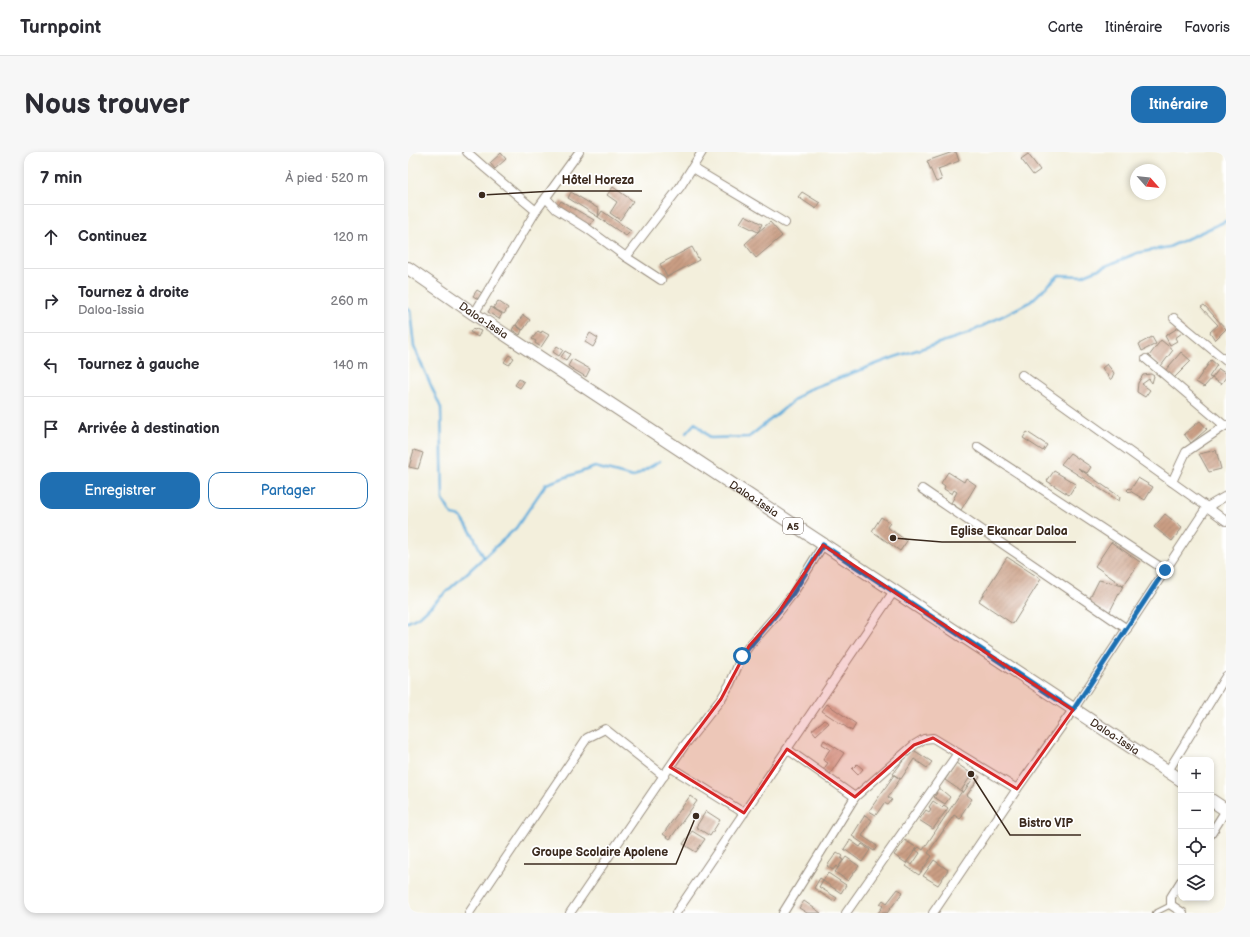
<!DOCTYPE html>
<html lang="fr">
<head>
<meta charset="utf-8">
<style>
  :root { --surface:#fff; --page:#f7f7f7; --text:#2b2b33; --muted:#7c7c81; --line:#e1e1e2; --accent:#1f6fb2 }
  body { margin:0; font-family:"Balsamiq Sans",sans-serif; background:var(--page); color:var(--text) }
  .controls { position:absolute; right:12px; bottom:12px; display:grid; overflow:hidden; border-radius:8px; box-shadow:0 2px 6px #0003 }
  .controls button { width:36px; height:36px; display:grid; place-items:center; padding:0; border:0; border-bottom:1px solid var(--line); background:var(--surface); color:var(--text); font:20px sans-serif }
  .compass { position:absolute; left:722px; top:12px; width:36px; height:36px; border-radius:50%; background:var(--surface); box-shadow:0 2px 6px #0003; rotate:117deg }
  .stop { position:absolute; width:12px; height:12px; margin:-9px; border:3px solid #1f6fb2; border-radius:50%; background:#fff }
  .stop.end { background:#1f6fb2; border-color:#fff; box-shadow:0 1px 4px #0008 }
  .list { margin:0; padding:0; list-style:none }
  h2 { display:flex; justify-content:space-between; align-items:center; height:52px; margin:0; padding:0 16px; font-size:17px }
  h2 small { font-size:13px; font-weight:400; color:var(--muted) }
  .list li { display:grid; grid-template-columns:26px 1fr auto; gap:12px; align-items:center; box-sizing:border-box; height:64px; padding:0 16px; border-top:1px solid var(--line) }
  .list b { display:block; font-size:15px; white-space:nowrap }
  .list p { margin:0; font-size:13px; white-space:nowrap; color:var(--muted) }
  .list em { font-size:13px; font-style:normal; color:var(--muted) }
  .actions { display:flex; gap:8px; padding:12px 16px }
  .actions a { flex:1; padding:9px 0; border:1px solid var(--accent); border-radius:12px; text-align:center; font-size:14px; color:var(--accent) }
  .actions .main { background:var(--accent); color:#fff }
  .icon { flex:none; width:22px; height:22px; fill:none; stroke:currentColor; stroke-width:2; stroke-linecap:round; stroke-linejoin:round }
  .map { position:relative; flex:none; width:818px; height:761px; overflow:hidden; border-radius:12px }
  header { display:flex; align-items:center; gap:24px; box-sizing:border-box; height:56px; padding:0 20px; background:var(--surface); border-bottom:1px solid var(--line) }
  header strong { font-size:19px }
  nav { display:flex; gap:22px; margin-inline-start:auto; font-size:14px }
  .intro { display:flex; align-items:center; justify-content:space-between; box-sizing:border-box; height:96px; padding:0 24px }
  h1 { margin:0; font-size:28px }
  .button { padding:10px 18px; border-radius:12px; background:var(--accent); color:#fff; font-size:14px; font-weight:700 }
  main { display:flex; gap:24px; padding:0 24px }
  aside { flex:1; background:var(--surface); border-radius:12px; box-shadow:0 2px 6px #0003 }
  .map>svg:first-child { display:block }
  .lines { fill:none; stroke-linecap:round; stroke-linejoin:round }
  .stream { stroke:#63addb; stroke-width:2.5 }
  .building { fill:url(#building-hatch) }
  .service-casing { stroke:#978c7d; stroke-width:6 }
  .minor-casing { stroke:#978c7d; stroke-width:10 }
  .primary-casing { stroke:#978c7d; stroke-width:14 }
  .service { stroke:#fff; stroke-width:4 }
  .minor { stroke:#fff; stroke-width:8 }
  .primary { stroke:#fff; stroke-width:12 }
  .route { stroke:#1f6fb2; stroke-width:5 }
  .marked { fill:#d62828; fill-opacity:0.2; stroke:#d62828; stroke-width:3; stroke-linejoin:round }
  .labels { text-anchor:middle; stroke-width:3.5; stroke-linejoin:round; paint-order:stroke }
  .shield { fill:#fff; stroke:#766a62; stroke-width:1 }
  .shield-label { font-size:10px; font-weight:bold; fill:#3b2a1e }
  .street-label { font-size:11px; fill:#3b2a1e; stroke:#fff }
  .leader { fill:none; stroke:#3b2a1e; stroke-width:1.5 }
  .callout-dot { fill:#3b2a1e; stroke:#fff; stroke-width:1.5 }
  .callout-label { font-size:12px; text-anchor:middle; font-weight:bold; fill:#3b2a1e; stroke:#fff; stroke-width:3.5; stroke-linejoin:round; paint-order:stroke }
</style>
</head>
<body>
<header>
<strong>Turnpoint</strong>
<nav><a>Carte</a><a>Itinéraire</a><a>Favoris</a></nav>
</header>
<div class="intro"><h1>Nous trouver</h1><a class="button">Itinéraire</a></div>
<main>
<aside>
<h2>7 min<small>À pied · 520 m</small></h2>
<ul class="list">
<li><svg class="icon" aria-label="ahead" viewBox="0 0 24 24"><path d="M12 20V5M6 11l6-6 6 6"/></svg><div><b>Continuez</b></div><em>120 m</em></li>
<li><svg class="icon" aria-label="right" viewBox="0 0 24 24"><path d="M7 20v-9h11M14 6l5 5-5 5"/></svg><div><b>Tournez à droite</b><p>Daloa-Issia</p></div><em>260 m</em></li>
<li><svg class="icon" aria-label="left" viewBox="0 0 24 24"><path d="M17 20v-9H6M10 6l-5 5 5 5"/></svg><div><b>Tournez à gauche</b></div><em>140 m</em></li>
<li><svg class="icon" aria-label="arrive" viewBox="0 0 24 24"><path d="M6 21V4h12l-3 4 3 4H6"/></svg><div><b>Arrivée à destination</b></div></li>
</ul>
<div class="actions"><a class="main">Enregistrer</a><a>Partager</a></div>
</aside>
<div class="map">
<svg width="818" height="761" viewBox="0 0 818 761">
  <defs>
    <pattern id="building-hatch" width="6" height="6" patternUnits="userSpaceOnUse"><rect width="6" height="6" fill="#ca9e84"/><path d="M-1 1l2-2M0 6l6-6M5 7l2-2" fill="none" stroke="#a5816b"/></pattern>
  </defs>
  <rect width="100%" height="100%" fill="#fff"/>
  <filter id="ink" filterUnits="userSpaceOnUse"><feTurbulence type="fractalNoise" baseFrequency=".025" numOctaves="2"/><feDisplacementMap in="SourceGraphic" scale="8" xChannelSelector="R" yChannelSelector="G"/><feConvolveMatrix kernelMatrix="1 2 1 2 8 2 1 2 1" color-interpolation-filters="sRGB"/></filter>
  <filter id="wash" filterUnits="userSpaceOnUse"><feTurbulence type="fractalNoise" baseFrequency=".012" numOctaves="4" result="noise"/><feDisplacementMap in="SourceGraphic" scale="16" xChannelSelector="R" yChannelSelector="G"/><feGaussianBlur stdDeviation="0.9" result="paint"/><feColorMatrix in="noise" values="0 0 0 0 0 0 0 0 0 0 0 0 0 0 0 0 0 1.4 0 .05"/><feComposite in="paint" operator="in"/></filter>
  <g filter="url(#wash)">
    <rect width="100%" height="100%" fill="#f3efdc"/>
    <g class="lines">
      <!-- stream -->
      <g class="stream">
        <polyline points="0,156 2,158 6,195 33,256 35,348 44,363 53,365 65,383 76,406"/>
        <polyline points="278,281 287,271 302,286 341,285 399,238 487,205 559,182 622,150 651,123 674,124 729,101 761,95 818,69"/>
        <polyline points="0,470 12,464 108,376 138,332 187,315 225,325 252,309"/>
      </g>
    </g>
    <g id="blocks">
      <!-- building -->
      <g class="building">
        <polygon points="545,0 548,0 551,9 530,17 534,28 528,30 519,9"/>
        <polygon points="93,1 98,7 87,17 82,11"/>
        <polygon points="620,2 632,18 625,23 613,7"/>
        <polygon points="205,35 225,49 212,68 202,61 209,50 199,43"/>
        <polygon points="163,40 191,57 190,65 194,59 223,79 218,84 190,65 160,46"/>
        <polygon points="394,40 412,51 408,57 390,45"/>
        <polygon points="153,49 186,68 180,77 148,57"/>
        <polygon points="337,63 354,72 350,80 362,70 374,84 348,106 337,92 350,80 332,71"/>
        <polygon points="284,95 291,108 259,125 252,112"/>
        <polygon points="69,138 74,141 70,147 65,144"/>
        <polygon points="90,149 100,156 96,162 85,156"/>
        <polygon points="796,153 818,177 807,188 802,180 810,173 793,155"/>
        <polygon points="83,155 94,162 91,167 80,160"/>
        <polygon points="115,163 122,168 115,178 108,173"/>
        <polygon points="107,173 114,178 112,183 104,178"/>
        <polygon points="773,174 777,179 767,186 769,189 762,193 757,184"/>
        <polygon points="64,177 67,178 68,177 73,179 70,185 62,180"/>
        <polygon points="130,179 133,181 134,179 141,183 133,195 127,191 128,189 124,187"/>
        <polygon points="182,181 190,186 185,195 177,190"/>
        <polygon points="744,185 748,192 734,199 731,192"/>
        <polygon points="753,188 765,198 753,214 741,204"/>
        <polygon points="149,194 155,198 151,204 145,200"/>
        <polygon points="157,199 162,202 158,208 153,205"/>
        <polygon points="773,200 783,209 766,226 756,220"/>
        <polygon points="101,203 106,206 101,213 96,210"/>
        <polygon points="164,207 182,217 178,225 160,214"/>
        <polygon points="803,208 809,213 801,225 804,226 811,217 818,222 818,225 813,232 804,226 796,235 788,230"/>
        <polygon points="699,212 706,221 703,228 694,216"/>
        <polygon points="743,222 746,224 744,231 741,227 734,232 742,238 737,245 729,240 730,231 735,223"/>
        <polygon points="111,227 116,230 112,236 107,233"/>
        <polygon points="792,269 799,277 783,291 776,282"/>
        <polygon points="619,280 639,293 635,299 615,286"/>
        <polygon points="6,298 15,301 10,317 1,315"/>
        <polygon points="808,298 813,317 801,320 791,302"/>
        <polygon points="662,301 683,315 679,321 670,316 712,345 711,349 653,312"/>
        <polygon points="646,319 668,332 661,343 639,329"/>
        <polygon points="540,320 556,330 558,326 568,333 553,358 543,351 549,340 546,338 544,342 536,337 537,334 533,331"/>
        <polygon points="730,326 745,335 737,348 722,339 721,340 719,338 721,336 723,337"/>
        <polygon points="757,362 774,376 764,389 746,375"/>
        <polygon points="473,365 482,371 479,375 499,389 492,399 464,379"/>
        <polygon points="703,390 732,410 715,434 687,414"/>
        <polygon points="599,405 633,427 605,472 571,449"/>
        <polygon points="691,428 715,434 701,461 680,450"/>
        <polygon points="419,552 448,572 444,579 414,559"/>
        <polygon points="416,568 421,571 408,583 404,578"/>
        <polygon points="416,588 436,601 422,622 415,618 420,611 415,608 422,597 414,592"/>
        <polygon points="504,597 524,610 519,616 506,607 493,627 485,622"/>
        <polygon points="548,611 564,622 553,639 537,628"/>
        <polygon points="449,612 455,617 450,623 444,617"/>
        <polygon points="568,622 572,625 559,643 564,647 553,663 555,664 552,667 546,663 520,701 524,704 511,723 498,714 500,710 504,713 512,701 508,698 511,695 515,698 554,639 555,641"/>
        <polygon points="486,623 492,627 480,645 484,648 480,653 476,651 468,663 461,659"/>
        <polygon points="530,635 542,645 537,652 526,645 529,641 527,640"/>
        <polygon points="282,644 289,649 262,687 255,682"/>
        <polygon points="525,649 534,655 536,653 540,656 525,677 511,668 518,658 521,660 523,657 521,655"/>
        <polygon points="298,659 312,668 302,684 288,675"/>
        <polygon points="457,663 464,668 454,684 469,694 466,699 444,684"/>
        <polygon points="284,679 297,687 288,700 275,692"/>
        <polygon points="442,688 452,695 454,692 462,698 454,710 436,697"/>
        <polygon points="497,688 509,696 498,711 486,703"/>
        <polygon points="429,700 435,704 433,707 435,708 430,716 428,714 425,718 419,714"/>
        <polygon points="438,705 451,714 440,729 427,720"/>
        <polygon points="526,708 540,718 530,733 515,724"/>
        <polygon points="420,721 438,733 433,741 415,729"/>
        <polygon points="412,726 415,728 411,735 429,746 426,750 406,736"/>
        <polygon points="490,737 495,740 479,761 470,761 475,754 472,752 475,748 479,751"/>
        <polygon points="396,749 413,761 399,761 391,756"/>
      </g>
    </g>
  </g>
  <g filter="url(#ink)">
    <use href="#blocks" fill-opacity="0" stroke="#978c7d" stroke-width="1"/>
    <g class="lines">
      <defs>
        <polyline id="service" points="747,761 763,753"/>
        <g id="minor">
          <polyline points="59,0 77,16 128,59"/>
          <polyline points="285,16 377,71"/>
          <polyline points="138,46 148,57 180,77 218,105 253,128"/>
          <polyline points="218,105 272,35 294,0"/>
          <polyline points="66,162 128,59 171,0"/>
          <polyline points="766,166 818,209"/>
          <polyline points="738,207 817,274"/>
          <polyline points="614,223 799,355 818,344"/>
          <polyline points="570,295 757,418"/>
          <polyline points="764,330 778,300 818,273"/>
          <polyline points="514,337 719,477"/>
          <polyline points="379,597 447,645"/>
          <polyline points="262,615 336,661"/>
          <polyline points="760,619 818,524"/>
          <polyline points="803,682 818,658"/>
          <polyline points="773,729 763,745 763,753 775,761"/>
          <polyline points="61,761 179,586 197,577 256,624"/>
          <polyline points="162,761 276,594 313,547 322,532 334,504 341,494 370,461 384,443 415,393"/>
          <polyline points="268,761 486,439"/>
          <polyline points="375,761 447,645 506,593 516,587 525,586 609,637"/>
          <polyline points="438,761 550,601"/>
          <polyline points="525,761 609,637 665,558 799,355 818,369"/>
        </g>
        <g id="primary">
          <path id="s1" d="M0 116 66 162 773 628"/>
          <polyline points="803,648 818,658"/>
        </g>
      </defs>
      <!-- service casing -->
      <use href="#service" class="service-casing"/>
      <!-- minor casing -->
      <use href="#minor" class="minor-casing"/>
      <!-- primary casing -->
      <use href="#primary" class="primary-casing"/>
      <!-- service -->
      <use href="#service" class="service"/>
      <!-- minor -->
      <use href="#minor" class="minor"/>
      <!-- primary -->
      <use href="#primary" class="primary"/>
    </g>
  </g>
  <g class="lines" filter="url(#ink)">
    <!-- route -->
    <polyline class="route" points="334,504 384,443 415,393 665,558 757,418"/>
  </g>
  <!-- marked area -->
  <path class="marked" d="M415 393 665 558 609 637 525 586 506 593 447 645 379 597 336 661 262 615 313 547 341 494 370 461Z"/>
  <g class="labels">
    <!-- shield labels -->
    <rect class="shield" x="375" y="366" width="20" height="16" rx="3"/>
    <g class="shield-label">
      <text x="385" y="378">A5</text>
    </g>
    <!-- street labels -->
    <g class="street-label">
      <text dy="4" stroke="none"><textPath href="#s1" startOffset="92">Daloa-Issia</textPath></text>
      <text dy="4" stroke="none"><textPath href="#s1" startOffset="416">Daloa-Issia</textPath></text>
      <text dy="4" stroke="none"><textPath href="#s1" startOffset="848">Daloa-Issia</textPath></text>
    </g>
  </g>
  <!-- callouts -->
  <path class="leader" d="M74 43L146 39H234M485 386L534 390H668M563 622L602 683H673M288 664L268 712H116"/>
  <g class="callout-dot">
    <circle cx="74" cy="43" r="4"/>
    <circle cx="485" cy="386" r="4"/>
    <circle cx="563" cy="622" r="4"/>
    <circle cx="288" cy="664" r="4"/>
  </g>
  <g class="callout-label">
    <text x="190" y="32">Hôtel Horeza</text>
    <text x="601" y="383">Eglise Ekancar Daloa</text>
    <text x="638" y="675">Bistro VIP</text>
    <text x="192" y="704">Groupe Scolaire Apolene</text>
  </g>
</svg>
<div class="controls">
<button>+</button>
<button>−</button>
<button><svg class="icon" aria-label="locate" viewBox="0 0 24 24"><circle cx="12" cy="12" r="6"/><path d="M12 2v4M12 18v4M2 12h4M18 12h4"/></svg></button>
<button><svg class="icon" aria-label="layers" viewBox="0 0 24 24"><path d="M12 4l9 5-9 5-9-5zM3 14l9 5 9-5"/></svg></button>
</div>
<svg class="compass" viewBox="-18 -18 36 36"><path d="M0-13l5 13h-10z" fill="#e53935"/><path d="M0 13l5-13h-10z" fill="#7c7c81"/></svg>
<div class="stop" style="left:334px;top:504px"></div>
<div class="stop end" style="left:757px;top:418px"></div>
</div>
</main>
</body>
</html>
